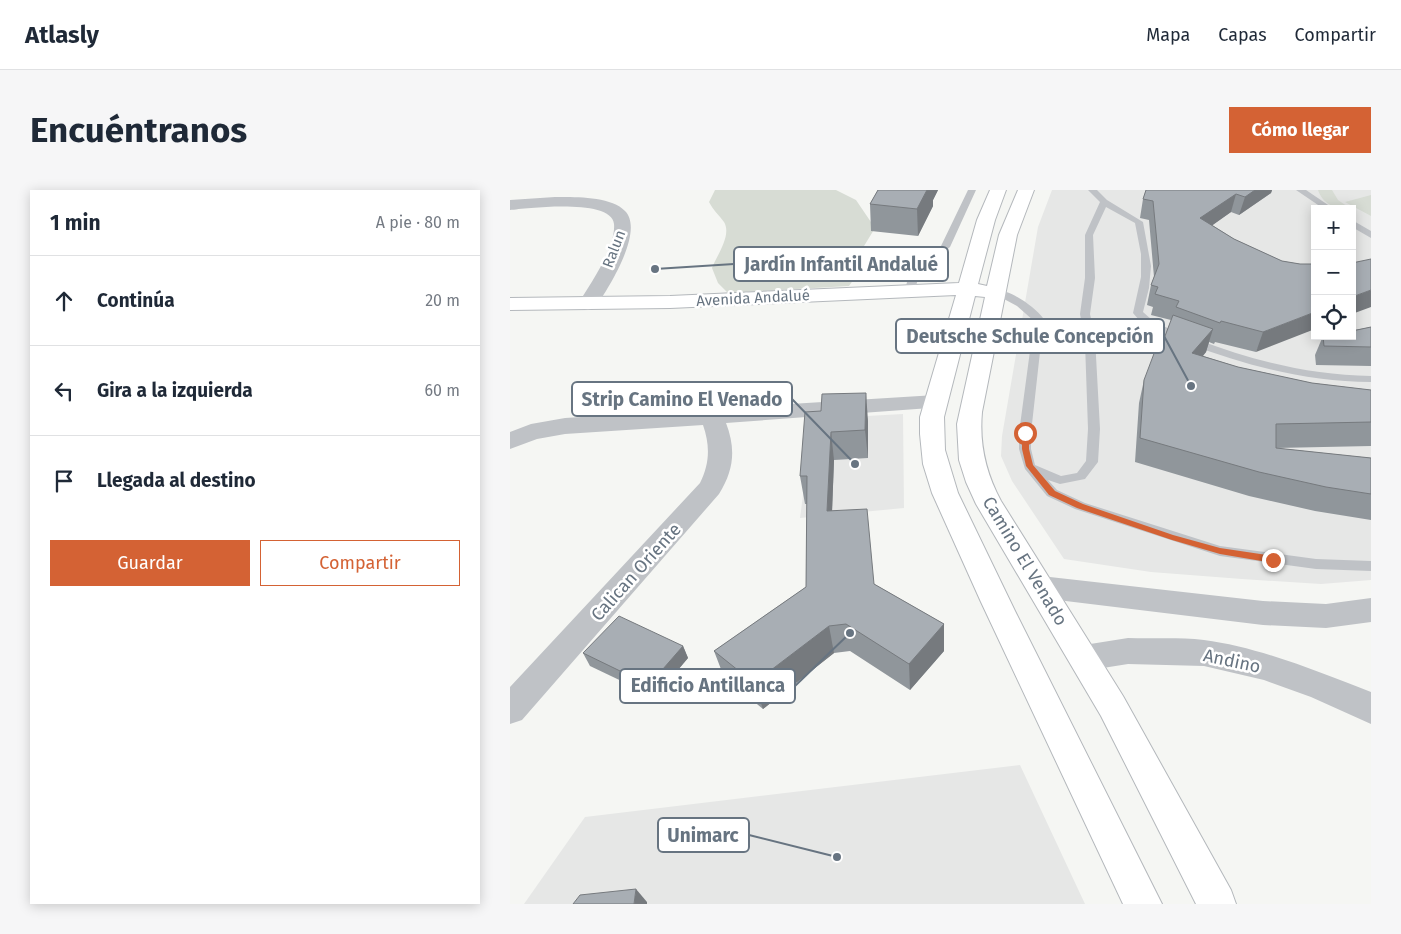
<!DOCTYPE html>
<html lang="es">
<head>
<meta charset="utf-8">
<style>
  :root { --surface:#fff; --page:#f6f6f7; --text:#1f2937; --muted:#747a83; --line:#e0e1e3; --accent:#d46234 }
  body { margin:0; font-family:"Fira Sans",sans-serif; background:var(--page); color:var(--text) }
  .controls { position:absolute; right:15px; top:15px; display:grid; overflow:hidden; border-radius:0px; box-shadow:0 2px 12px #0003 }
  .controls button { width:45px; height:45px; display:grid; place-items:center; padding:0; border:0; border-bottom:1px solid var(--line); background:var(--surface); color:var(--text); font:25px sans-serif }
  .stop { position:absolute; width:15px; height:15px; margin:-11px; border:4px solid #d46234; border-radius:50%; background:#fff }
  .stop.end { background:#d46234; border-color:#fff; box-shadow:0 1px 5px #0008 }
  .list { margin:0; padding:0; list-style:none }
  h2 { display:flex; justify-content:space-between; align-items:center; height:65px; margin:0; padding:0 20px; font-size:21px }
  h2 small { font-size:16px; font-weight:400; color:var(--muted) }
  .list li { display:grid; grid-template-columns:32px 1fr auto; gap:15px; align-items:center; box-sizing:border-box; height:90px; padding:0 20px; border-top:1px solid var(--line) }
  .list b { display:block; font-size:19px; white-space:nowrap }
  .list em { font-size:16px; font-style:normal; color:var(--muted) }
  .actions { display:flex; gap:10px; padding:15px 20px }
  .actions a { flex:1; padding:11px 0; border:1px solid var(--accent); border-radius:0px; text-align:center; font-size:18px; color:var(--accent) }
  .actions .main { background:var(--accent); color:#fff }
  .icon { flex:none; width:28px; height:28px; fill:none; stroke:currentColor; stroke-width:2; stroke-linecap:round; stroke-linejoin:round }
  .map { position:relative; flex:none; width:861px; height:714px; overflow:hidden; border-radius:0px }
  header { display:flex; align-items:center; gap:30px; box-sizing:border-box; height:70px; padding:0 25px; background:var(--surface); border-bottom:1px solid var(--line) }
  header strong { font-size:24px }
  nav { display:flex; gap:28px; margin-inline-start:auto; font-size:18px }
  .intro { display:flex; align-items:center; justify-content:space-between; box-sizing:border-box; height:120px; padding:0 30px }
  h1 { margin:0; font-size:35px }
  .button { padding:12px 22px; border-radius:0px; background:var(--accent); color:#fff; font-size:18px; font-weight:700 }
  main { display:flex; gap:30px; padding:0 30px }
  aside { flex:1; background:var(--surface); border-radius:0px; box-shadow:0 2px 12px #0003 }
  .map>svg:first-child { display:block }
  .built { fill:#e6e7e6; fill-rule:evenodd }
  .green { fill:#d7dcd4 }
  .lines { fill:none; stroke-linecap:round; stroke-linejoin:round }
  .secondary-casing { stroke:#b4b8bc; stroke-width:2 }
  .lane { fill:#bfc2c6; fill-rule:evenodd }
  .street { fill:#bfc2c6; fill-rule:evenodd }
  .secondary { fill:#fff; fill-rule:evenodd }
  .wall { fill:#90969b }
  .shaded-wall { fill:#767a7e }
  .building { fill:#a8aeb4; stroke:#767a7e }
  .route { fill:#d46234 }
  .labels { text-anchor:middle; stroke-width:5; stroke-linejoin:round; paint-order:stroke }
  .far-street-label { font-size:15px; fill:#677481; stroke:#fff }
  .street-label { font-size:18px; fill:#677481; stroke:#fff }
  .leader { fill:none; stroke:#677481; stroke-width:2 }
  .callout-dot { fill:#677481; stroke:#fff; stroke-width:2 }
  .callout { fill:#fff; stroke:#677481; stroke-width:2 }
  .callout-label { font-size:19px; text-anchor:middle; font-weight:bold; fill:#677481 }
</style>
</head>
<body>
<header>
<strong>Atlasly</strong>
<nav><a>Mapa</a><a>Capas</a><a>Compartir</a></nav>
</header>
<div class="intro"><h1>Encuéntranos</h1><a class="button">Cómo llegar</a></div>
<main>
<aside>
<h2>1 min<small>A pie · 80 m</small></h2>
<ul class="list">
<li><svg class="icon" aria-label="ahead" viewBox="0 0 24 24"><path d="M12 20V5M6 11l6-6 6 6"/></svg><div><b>Continúa</b></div><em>20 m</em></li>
<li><svg class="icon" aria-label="left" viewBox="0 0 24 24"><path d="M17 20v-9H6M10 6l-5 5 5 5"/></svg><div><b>Gira a la izquierda</b></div><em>60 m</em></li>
<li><svg class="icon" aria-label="arrive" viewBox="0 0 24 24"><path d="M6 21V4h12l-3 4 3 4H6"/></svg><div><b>Llegada al destino</b></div></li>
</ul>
<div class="actions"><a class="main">Guardar</a><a>Compartir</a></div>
</aside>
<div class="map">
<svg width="861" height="714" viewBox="0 0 861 714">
  <rect width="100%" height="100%" fill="#f5f6f3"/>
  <!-- built -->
  <g class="built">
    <path d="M542 0H861V390L811 394 732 389 641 382 554 369 502 291 491 266 492 246 528 37ZM805 19H842V146H805Z"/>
    <polygon points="393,224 394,318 290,328 303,229"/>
    <polygon points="510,575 575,714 14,714 75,627"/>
  </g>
  <!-- green -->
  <g class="green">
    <path d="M205 0H326L346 10 365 38 340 79 346 86 339 96 218 103 208 93 202 78C207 65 222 45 214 32 209 25 203 20 199 12Z"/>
    <path d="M808 0H822L828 10 841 19C826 19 813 15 808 0Z"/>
    <polygon points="861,5 861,26 835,12"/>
  </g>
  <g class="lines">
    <defs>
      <path id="secondary" d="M480 0H496L485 30 468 94 477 96 489 45 508 0H524L507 45 472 222C469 255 476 283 491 311L613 506 721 700 726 714H686L591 526 466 314 456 292 449 270 447 234 475 107 465 106 434 227 435 260 448 303 505 421 652 714H613L471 412 422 303 413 274 410 244V227L446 105 160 118 0 120V108L160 106 449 93 467 30Z"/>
    </defs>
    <!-- secondary casing -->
    <use href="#secondary" class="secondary-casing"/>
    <!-- lane -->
    <g class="lane">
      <polygon points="458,0 466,0 440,57 433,63 413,70 405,100 400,103 397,102 395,100 401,76 406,66 431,56"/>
      <path d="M578 0H587L597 10 633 32 641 76 639 98 633 122C648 137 669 142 688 150 745 171 800 185 861 186V192C797 192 738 176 679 154 659 146 636 140 623 123L631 87V64L625 33 596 17 583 45 585 88 580 124 585 148 590 239 588 272 575 289 550 294 538 290 547 300 575 313 710 356 806 369 861 371V381L806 379 710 366 565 319 537 306 515 279 509 259V243L524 131 507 116 481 102 483 100C497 97 525 117 533 128 538 135 542 146 551 149 558 151 568 148 574 146L570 124 575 88V45L590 12ZM532 144C544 158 558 157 575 153L578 239 576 271 567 283 551 286 525 275 521 259V243Z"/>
      <polygon points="786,0 796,0 824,19 814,19"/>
      <polygon points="842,30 861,41 861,48 842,37"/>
    </g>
    <!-- street -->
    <g class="street">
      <path d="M45 7C64 7 101 6 115 21 135 41 98 99 85 118L78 120 71 118 68 114C80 94 106 58 104 34 102 8 18 18 0 20V10Z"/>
      <path d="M426 205 434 207 437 212 434 217 216 233C226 259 224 280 209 304L12 530 0 534V497L190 293C200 273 200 255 193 235L55 244 27 249 0 259V242L21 234 55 228Z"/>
      <polygon points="531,386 753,411 816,414 861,408 861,432 816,438 753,435 531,408 521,405 517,397 521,389"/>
      <path d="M618 448C643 449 669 447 694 450 749 457 809 482 861 502V534L801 507 754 490 694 476 618 474 574 481 563 477 559 468 563 459 574 455Z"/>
    </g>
    <!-- secondary -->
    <use href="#secondary" class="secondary"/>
  </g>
  <!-- wall -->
  <g class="wall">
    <polygon points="368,0 428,0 423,10 423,16 408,46 361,41 360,14"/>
    <polygon points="636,0 762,0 761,3 729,25 721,22 702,35 724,49 772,71 790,74 746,162 705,152 704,154 699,152 696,162 693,166 728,177 802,193 861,200 861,256 766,258 861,268 861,330 805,321 739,306 625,272 629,213 634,190 652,154 661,130 641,125 643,117 637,115 641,95 644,87 639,30 630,28 633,9"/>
    <polygon points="861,137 861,176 806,175 805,165 813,146"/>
    <polygon points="311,221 358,231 358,268 324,270 322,321 364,394 434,434 434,461 400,500 340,461 324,463 253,519 214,487 204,461 296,397 297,314 295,314 290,286"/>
    <polygon points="173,456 178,468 145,507 80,476 73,463"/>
  </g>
  <!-- shaded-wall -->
  <g class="shaded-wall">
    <polygon points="417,0 428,0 423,10 423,16 408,46 407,19"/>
    <polygon points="745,0 762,0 761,3 729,25 735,7"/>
    <polygon points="726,4 721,22 686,47 690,28"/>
    <polygon points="861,100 861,117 842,124 842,107"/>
    <polygon points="805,122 805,139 746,162 753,142"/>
    <polygon points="703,139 696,162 676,186 682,163"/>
    <polygon points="356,203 358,231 358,268 355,240"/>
    <polygon points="321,242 324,270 321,349 317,321"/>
    <polygon points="434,434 434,461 400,500 399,474"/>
    <polygon points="319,436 324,463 253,519 244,493"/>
    <polygon points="173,456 178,468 145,507 139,495"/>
    <polygon points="126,699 137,712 137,714 124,714"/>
  </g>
  <!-- building -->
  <g class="building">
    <polygon points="368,0 417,0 407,19 360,14"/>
    <polygon points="636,0 745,0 735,7 726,4 690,28 724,49 772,71 790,74 805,74 805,122 753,142 711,131 710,133 666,117 669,111 645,104 648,97 641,95 649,74 643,11 633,9"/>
    <polygon points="861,69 861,100 842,107 842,73"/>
    <polygon points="663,125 703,139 682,163 728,177 802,193 861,200 861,232 766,234 766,258 861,268 861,304 816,297 749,282 630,248 634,190 648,153 652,154"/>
    <polygon points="861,137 861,157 814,156 813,146 842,146 842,141"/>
    <polygon points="356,203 355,240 321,242 317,321 357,319 364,394 434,434 399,474 336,434 319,436 244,493 204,461 296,397 297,286 290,286 295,222 311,221 312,204"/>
    <polygon points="109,426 173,456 139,495 73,463"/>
    <polygon points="126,699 124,714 63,714 70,705"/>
  </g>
  <!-- route -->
  <polygon class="route" points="515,241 519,243 519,259 523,275 545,301 573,314 663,345 710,358 763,366 767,370 763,373 710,364 662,350 567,318 539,305 516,276 512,259 512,243"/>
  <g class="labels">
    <!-- far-street labels -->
    <g class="far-street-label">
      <text transform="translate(104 59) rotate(-69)" y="5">Ralun</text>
      <text transform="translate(243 108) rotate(-3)" y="5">Avenida Andalué</text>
    </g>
    <!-- street labels -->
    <g class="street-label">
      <text transform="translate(515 371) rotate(59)" y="6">Camino El Venado</text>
      <text transform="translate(126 382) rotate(-48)" y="6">Calican Oriente</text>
      <text transform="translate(722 471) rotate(12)" y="6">Andino</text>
    </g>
  </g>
  <!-- callouts -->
  <path class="leader" d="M145 79L224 74M681 196L654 146M345 274L282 209M340 443L285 496M327 667L239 645"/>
  <g class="callout-dot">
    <circle cx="145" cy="79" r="5"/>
    <circle cx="681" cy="196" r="5"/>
    <circle cx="345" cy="274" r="5"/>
    <circle cx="340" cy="443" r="5"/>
    <circle cx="327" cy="667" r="5"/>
  </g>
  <g class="callout">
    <rect x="224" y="57" width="214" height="34" rx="5"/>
    <rect x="386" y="129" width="268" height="34" rx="5"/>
    <rect x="62" y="192" width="220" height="34" rx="5"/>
    <rect x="110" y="479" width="175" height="34" rx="5"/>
    <rect x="148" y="628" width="91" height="34" rx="5"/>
  </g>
  <g class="callout-label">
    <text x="331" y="81">Jardín Infantil Andalué</text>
    <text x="520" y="153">Deutsche Schule Concepción</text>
    <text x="172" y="216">Strip Camino El Venado</text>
    <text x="198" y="502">Edificio Antillanca</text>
    <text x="193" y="652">Unimarc</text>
  </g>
</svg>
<div class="controls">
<button>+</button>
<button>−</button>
<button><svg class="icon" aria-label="locate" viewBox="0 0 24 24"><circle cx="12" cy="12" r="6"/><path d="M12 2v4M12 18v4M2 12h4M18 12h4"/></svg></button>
</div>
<div class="stop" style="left:515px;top:243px"></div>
<div class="stop end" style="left:763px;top:370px"></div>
</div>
</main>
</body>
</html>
